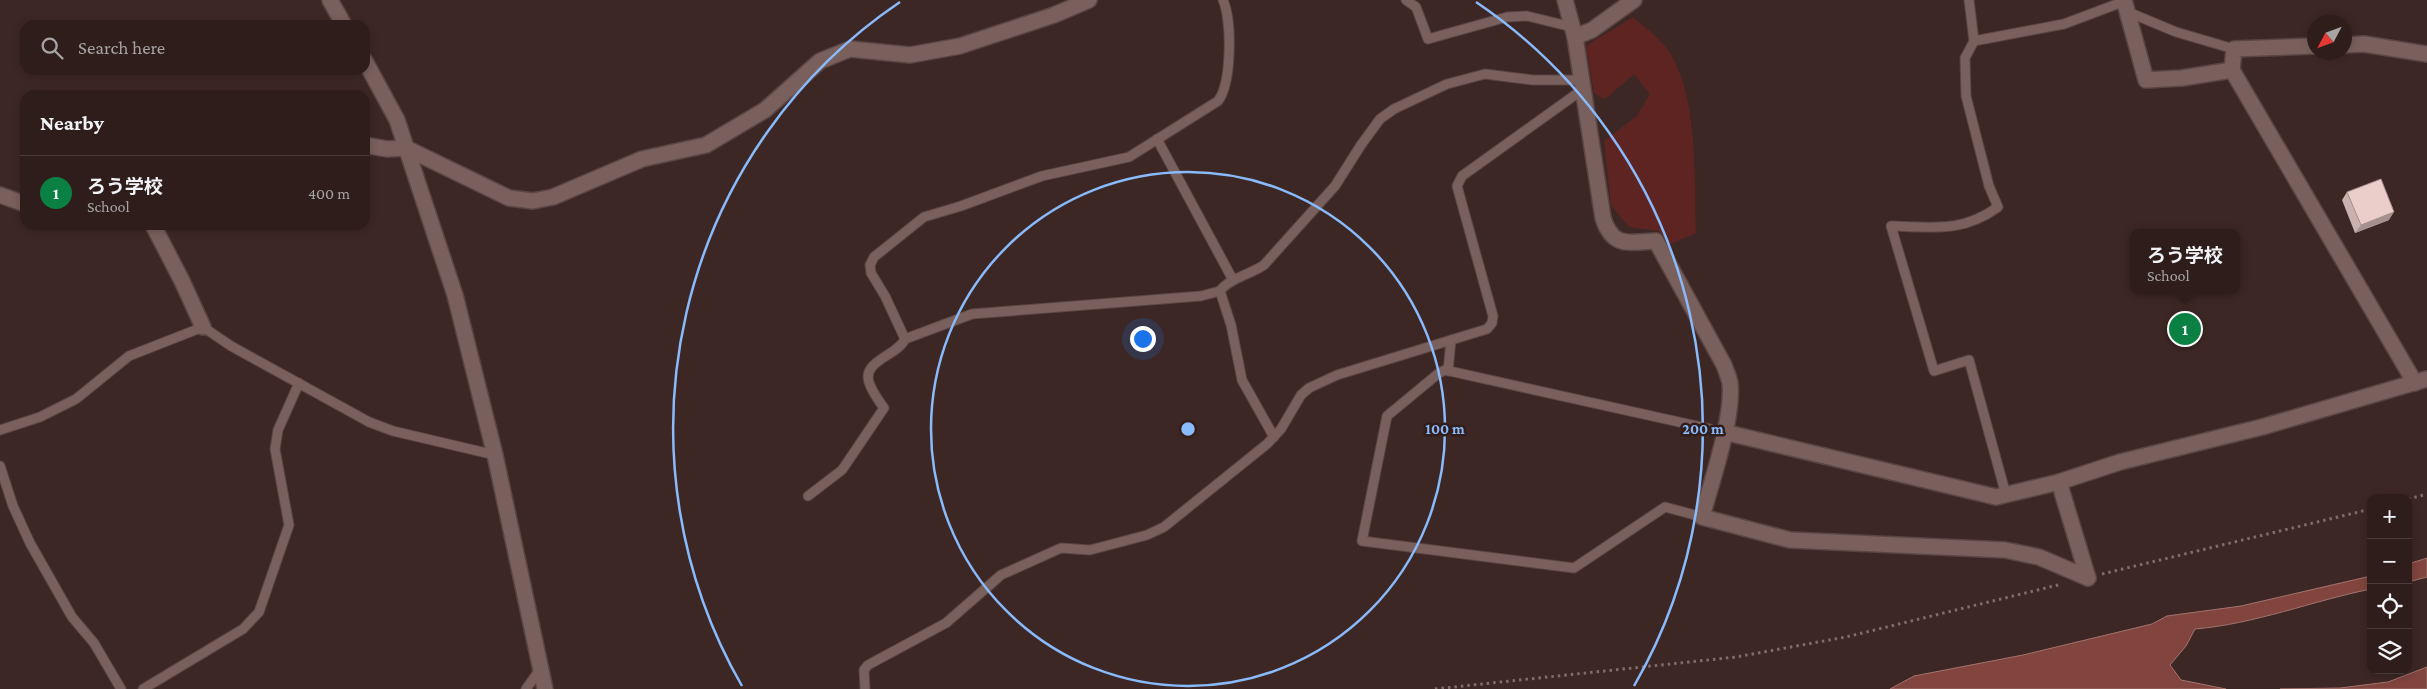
<!DOCTYPE html>
<html lang="en">
<head>
<meta charset="utf-8">
<style>
  :root { --surface:#2e1d1b; --page:#362624; --text:#f1f3f6; --muted:#a7a2a3; --line:#493b3a; --accent:#0b8043 }
  body { margin:0; font-family:"Crimson Pro","Noto Sans JP",serif; background:var(--page); color:var(--text) }
  .controls { position:absolute; right:15px; bottom:15px; display:grid; overflow:hidden; border-radius:10px; box-shadow:0 2px 8px #0003 }
  .controls button { width:45px; height:45px; display:grid; place-items:center; padding:0; border:0; border-bottom:1px solid var(--line); background:var(--surface); color:var(--text); font:25px sans-serif }
  .compass { position:absolute; left:2307px; top:15px; width:45px; height:45px; border-radius:50%; background:var(--surface); box-shadow:0 2px 8px #0003; rotate:229deg }
  .you { position:absolute; left:1142px; top:338px; width:18px; height:18px; margin:-12px; border:4px solid #fff; border-radius:50%; background:#1a73e8; box-shadow:0 0 0 8px #1a73e833 }
  .badge { display:grid; place-items:center; width:32px; height:32px; border-radius:50%; background:var(--accent); color:#fff; font-size:16px; font-weight:700 }
  .pin { position:absolute; translate:-50% -50%; border:2px solid #fff; box-shadow:0 1px 5px #0006 }
  .popup { position:absolute; left:2130px; top:229px; width:110px; height:65px; box-sizing:border-box; display:grid; place-content:center; border-radius:10px; background:var(--surface); filter:drop-shadow(0 1px 4px #0005); font-size:16px; white-space:nowrap; color:var(--muted) }
  .popup b { font-size:19px; color:var(--text) }
  .popup::after { content:''; position:absolute; left:50%; top:100%; margin-left:-10px; border:10px solid transparent; border-top-color:var(--surface) }
  .list { margin:0; padding:0; list-style:none }
  h2 { display:flex; justify-content:space-between; align-items:center; height:65px; margin:0; padding:0 20px; font-size:21px }
  h2 small { font-size:16px; font-weight:400; color:var(--muted) }
  .list li { display:grid; grid-template-columns:32px 1fr auto; gap:15px; align-items:center; box-sizing:border-box; height:75px; padding:0 20px; border-top:1px solid var(--line) }
  .list b { display:block; font-size:19px; white-space:nowrap }
  .list p { margin:0; font-size:16px; white-space:nowrap; color:var(--muted) }
  .list em { font-size:16px; font-style:normal; color:var(--muted) }
  .icon { flex:none; width:28px; height:28px; fill:none; stroke:currentColor; stroke-width:2; stroke-linecap:round; stroke-linejoin:round }
  .map { position:relative; flex:none; width:2427px; height:689px; overflow:hidden }
  .search { position:absolute; background:var(--surface); box-shadow:0 2px 8px #0003; left:20px; top:20px; width:350px; height:55px; display:flex; align-items:center; gap:12px; box-sizing:border-box; padding:0 18px; border-radius:15px; color:var(--muted); font-size:19px }
  .panel { position:absolute; background:var(--surface); box-shadow:0 2px 8px #0003; left:20px; top:90px; width:350px; height:140px; border-radius:15px }
  .map>svg:first-child { display:block }
  .green { fill:#5e2421 }
  .water { fill:#81443e; stroke:#a3746f }
  .lines { fill:none; stroke-linecap:round; stroke-linejoin:round }
  .service-casing { stroke:#594644; stroke-width:11 }
  .minor-casing { stroke:#594644; stroke-width:18 }
  .tertiary-casing { stroke:#594644; stroke-width:18 }
  .path { stroke:#806c6a; stroke-width:3; stroke-dasharray:2.5 4; stroke-linecap:butt }
  .service { stroke:#7a605d; stroke-width:9 }
  .minor { stroke:#7a605d; stroke-width:15 }
  .tertiary { stroke:#7a605d; stroke-width:15 }
  .wall { fill:#cab1ae }
  .shaded-wall { fill:#a4908d }
  .building { fill:#ebceca; stroke:#a4908d }
  .ring { fill:none; stroke:#88bafc; stroke-width:2.5 }
  .centre { fill:#88bafc; stroke:#321d1b; stroke-width:2.5 }
  .ring-label { font-size:15px; text-anchor:middle; font-weight:bold; fill:#88bafc; stroke:#321d1b; stroke-width:5; stroke-linejoin:round; paint-order:stroke }
</style>
</head>
<body>
<div class="map">
<svg width="2427" height="689" viewBox="0 0 2427 689">
  <rect width="100%" height="100%" fill="#3d2724"/>
  <!-- green -->
  <path class="green" d="M1633 17C1642 26 1654 33 1662 43 1700 85 1694 179 1696 233L1666 246 1659 231 1629 227 1611 205 1604 141 1637 116 1650 94 1634 74 1605 99 1594 93 1586 46Z"/>
  <!-- water -->
  <g class="water">
    <polygon points="2427,558 2427,577 2408,582 2408,564"/>
    <path d="M2371 576V589C2312 601 2255 624 2195 629L2186 646 2170 665 2181 680 2226 689H1890L1914 676 2023 655 2152 624 2167 616 2241 606Z"/>
    <polygon points="2427,667 2427,689 2280,689 2340,688 2388,682"/>
  </g>
  <g class="lines">
    <defs>
      <g id="service">
        <polyline points="1406,0 1416,7 1428,39 1507,17 1527,16 1572,27"/>
        <path d="M1969 0 1974 41 1965 58 1966 96 1989 186 1998 207C1962 233 1934 227 1891 226L1934 371 1969 360 2006 495"/>
        <polyline points="2128,12 2176,32 2234,49"/>
        <polyline points="1974,41 2064,24 2125,1"/>
        <polyline points="1157,139 1233,280"/>
        <polyline points="905,339 972,314 1201,296 1220,291"/>
        <polyline points="1448,371 1451,340"/>
        <polyline points="0,430 40,417 76,399 129,356 203,327 231,346 369,422 393,431 495,455"/>
        <path d="M1274 437 1242 380 1231 325 1220 291C1228 279 1251 274 1264 265L1335 186 1361 145 1380 119 1394 109 1447 84 1485 74 1533 80H1581"/>
        <polyline points="0,466 13,506 30,543 72,617 94,643 121,689"/>
        <path d="M808 496 842 470 884 408C879 401 873 393 870 385 859 361 898 356 905 339L885 296 871 273 870 265 874 257 924 217 961 206 1042 176 1129 157 1218 101C1232 83 1232 20 1223 0"/>
        <polyline points="1702,517 1665,507 1574,568 1362,541 1387,416 1439,373 1445,370 1724,432"/>
        <polyline points="143,689 243,629 259,612 289,525 275,449 278,430 299,383"/>
        <polyline points="526,689 541,668"/>
        <polyline points="865,689 864,670 868,665 946,623 1001,575 1061,548 1090,550 1147,535 1164,527 1267,444 1281,429 1301,395 1309,388 1337,375 1487,329 1492,323 1493,316 1457,186 1462,176 1582,90"/>
      </g>
      <g id="minor">
        <path d="M1565 0 1575 37 1603 218C1613 249 1629 242 1656 241L1724 365C1726 371 1729 377 1730 383 1734 417 1711 483 1702 517L1790 540 2005 550 2039 557 2088 578"/>
        <polyline points="2124,0 2146,80 2182,78 2232,70 2234,49 2314,46"/>
        <polyline points="1575,37 1592,30 1634,0"/>
        <polyline points="2344,45 2364,44 2427,54"/>
        <polyline points="2232,70 2415,383"/>
        <polyline points="365,145 387,149 406,148 509,198 533,201 553,197 642,159 706,145 765,110 820,61 850,49 910,55 960,46 1054,15 1089,0"/>
        <polyline points="0,195 25,204"/>
        <polyline points="153,225 182,281 203,327"/>
        <polyline points="1724,432 1996,497 2059,482 2120,462 2262,427 2427,379"/>
        <polyline points="2059,482 2088,578"/>
      </g>
      <g id="tertiary">
        <polyline points="330,0 344,25"/>
        <polyline points="365,61 397,120 455,295 495,455 545,689"/>
      </g>
    </defs>
    <!-- service casing -->
    <use href="#service" class="service-casing"/>
    <!-- minor casing -->
    <use href="#minor" class="minor-casing"/>
    <!-- tertiary casing -->
    <use href="#tertiary" class="tertiary-casing"/>
    <!-- path -->
    <g class="path">
      <polyline points="2408,499 2427,494"/>
      <polyline points="2102,574 2371,509"/>
      <polyline points="1435,689 1736,657 1846,637 2062,584"/>
    </g>
    <!-- service -->
    <use href="#service" class="service"/>
    <!-- minor -->
    <use href="#minor" class="minor"/>
    <!-- tertiary -->
    <use href="#tertiary" class="tertiary"/>
  </g>
  <!-- wall -->
  <polygon class="wall" points="2347,192 2389,220 2355,233 2342,200"/>
  <!-- shaded-wall -->
  <polygon class="shaded-wall" points="2394,212 2389,220 2355,233 2361,225"/>
  <!-- building -->
  <polygon class="building" points="2381,179 2394,212 2361,225 2347,192"/>
  <!-- distance rings -->
  <g class="ring">
    <circle cx="1188" cy="429" r="257"/>
    <path d="M742 686A515 515 0 0 1 900 2M1476 2A515 515 0 0 1 1634 686"/>
  </g>
  <circle cx="1188" cy="429" r="8" class="centre"/>
  <g class="ring-label">
    <text x="1445" y="434">100 m</text>
    <text x="1703" y="434">200 m</text>
  </g>
</svg>
<div class="controls">
<button>+</button>
<button>−</button>
<button><svg class="icon" aria-label="locate" viewBox="0 0 24 24"><circle cx="12" cy="12" r="6"/><path d="M12 2v4M12 18v4M2 12h4M18 12h4"/></svg></button>
<button><svg class="icon" aria-label="layers" viewBox="0 0 24 24"><path d="M12 4l9 5-9 5-9-5zM3 14l9 5 9-5"/></svg></button>
</div>
<svg class="compass" viewBox="-18 -18 36 36"><path d="M0-13l5 13h-10z" fill="#e53935"/><path d="M0 13l5-13h-10z" fill="#a7a2a3"/></svg>
<div class="you"></div>
<div class="pin badge" style="left:2185px;top:329px">1</div>
<div class="popup"><b>ろう学校</b>School</div>
<div class="search"><svg class="icon" aria-label="search" viewBox="0 0 24 24"><circle cx="10" cy="10" r="6"/><path d="M15 15l6 6"/></svg>Search here</div>
<section class="panel">
<h2>Nearby<small></small></h2>
<ul class="list">
<li><span class="badge">1</span><div><b>ろう学校</b><p>School</p></div><em>400 m</em></li>
</ul>
</section>
</div>
</body>
</html>
